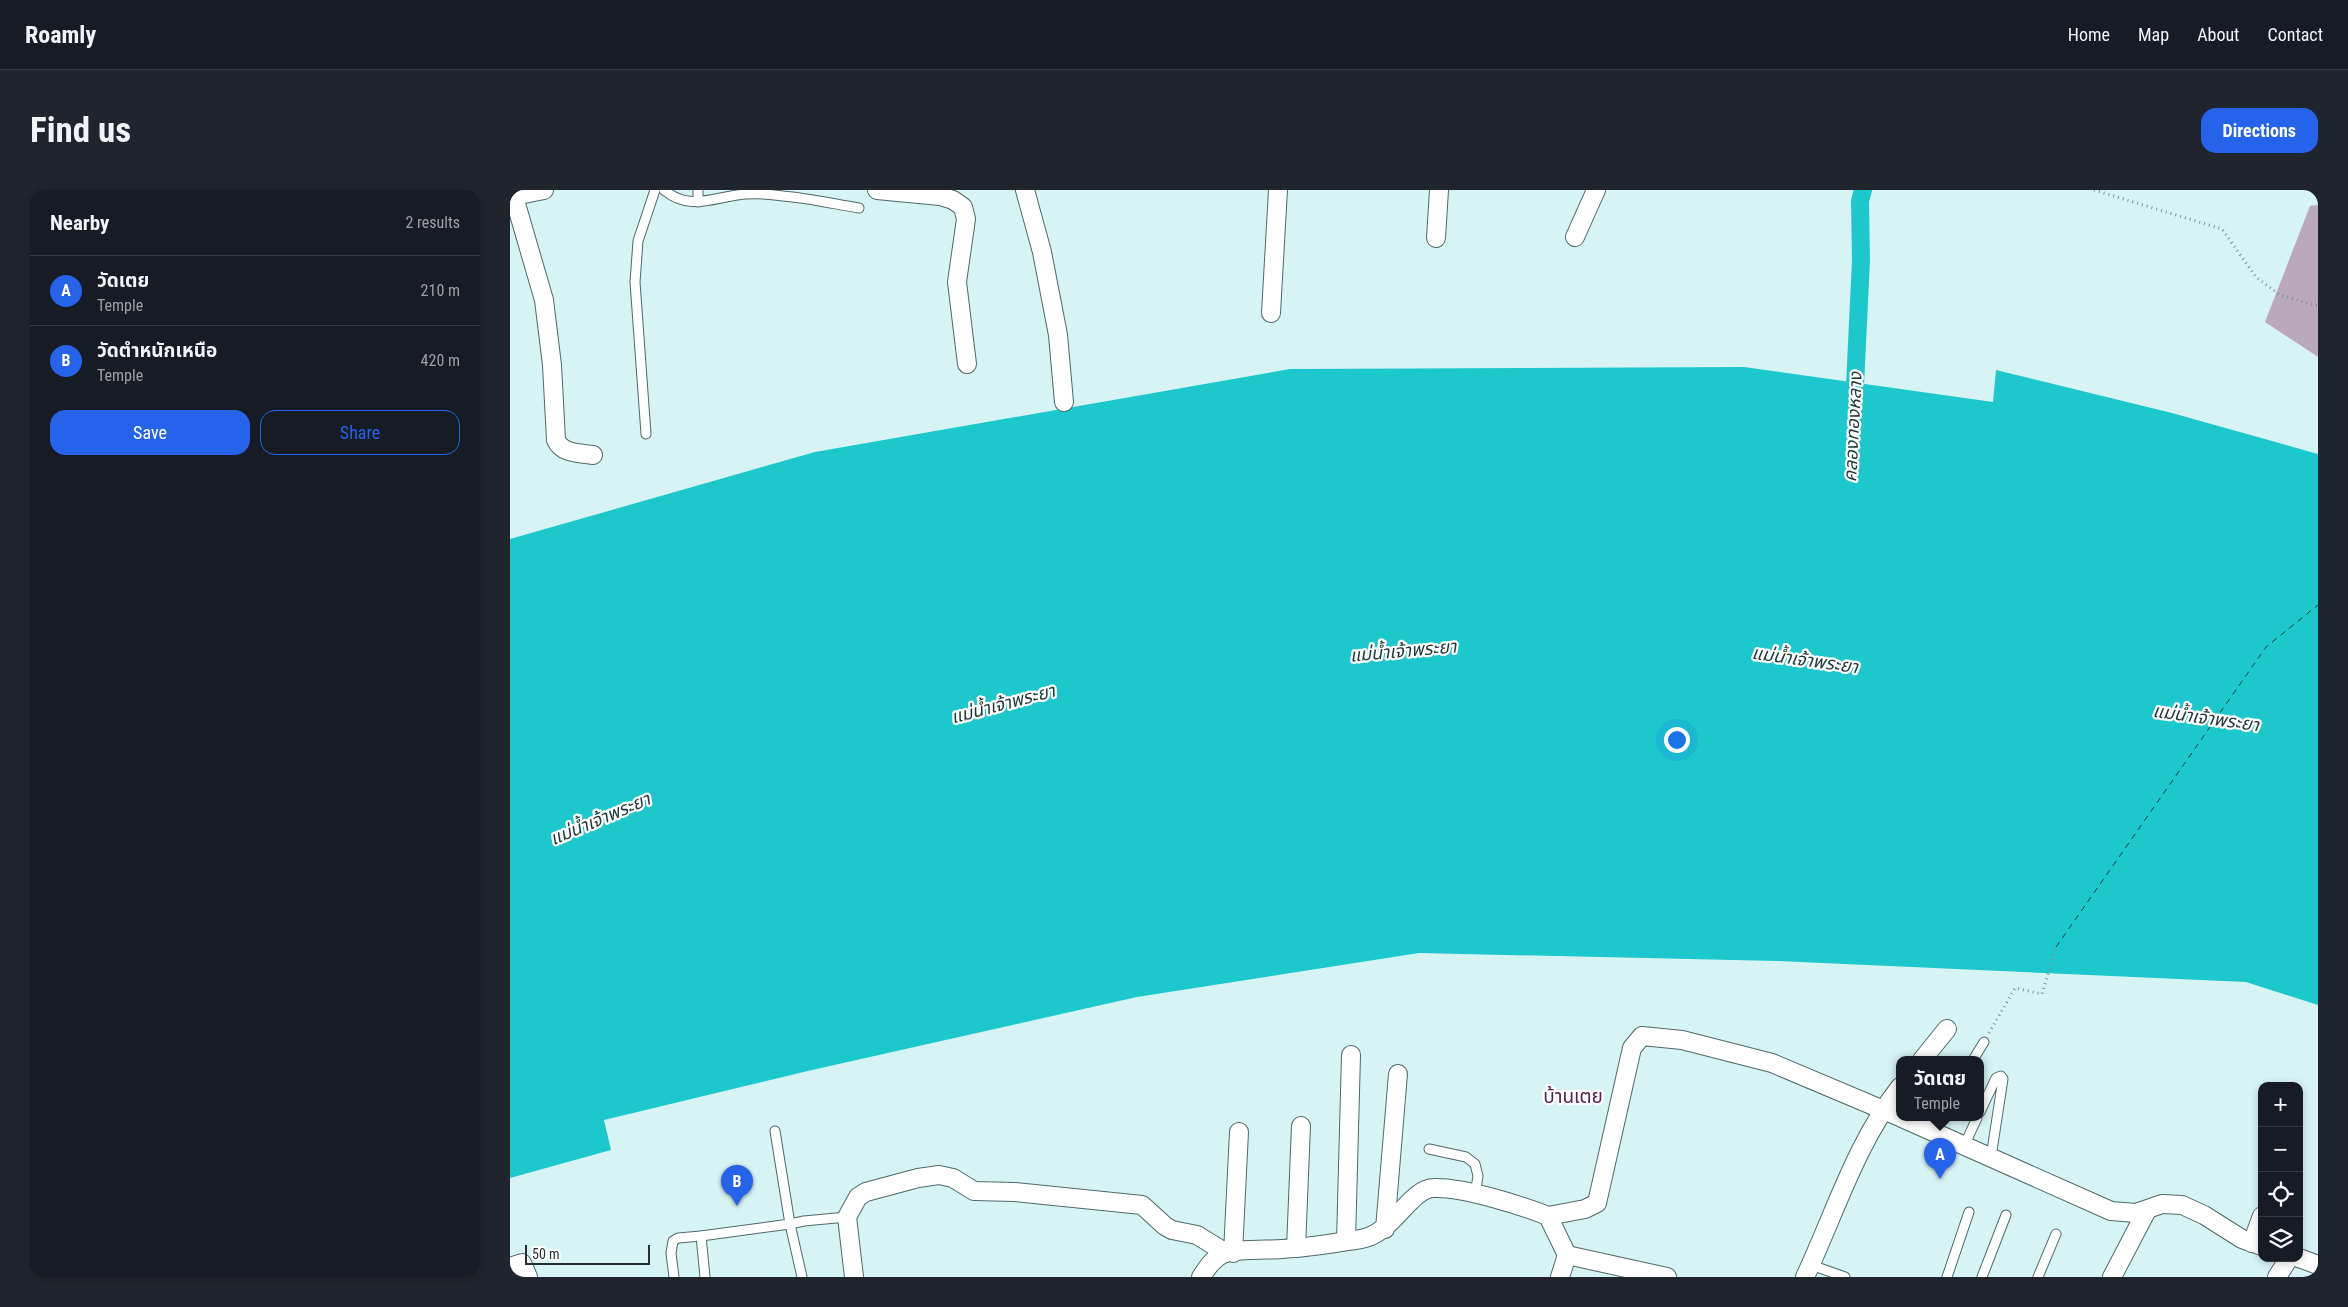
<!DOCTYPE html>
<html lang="en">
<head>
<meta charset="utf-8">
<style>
  :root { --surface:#171b24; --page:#20242c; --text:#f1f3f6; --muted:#9ea1a6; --line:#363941; --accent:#2563eb }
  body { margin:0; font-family:"Roboto Condensed","Noto Sans Thai",sans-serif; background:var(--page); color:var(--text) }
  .controls { position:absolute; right:15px; bottom:15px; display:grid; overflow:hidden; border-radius:10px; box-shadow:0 2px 8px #0003 }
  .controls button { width:45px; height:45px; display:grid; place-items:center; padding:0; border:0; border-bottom:1px solid var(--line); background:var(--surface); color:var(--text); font:25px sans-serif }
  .scale { position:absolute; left:15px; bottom:12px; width:125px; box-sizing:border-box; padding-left:5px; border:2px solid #242f2f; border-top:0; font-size:14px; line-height:18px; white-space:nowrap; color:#242f2f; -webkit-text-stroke:4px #fff; paint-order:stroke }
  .you { position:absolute; left:1166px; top:549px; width:18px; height:18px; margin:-12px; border:4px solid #fff; border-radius:50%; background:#1a73e8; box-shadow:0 0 0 8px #1a73e833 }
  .badge { display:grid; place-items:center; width:32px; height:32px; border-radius:50%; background:var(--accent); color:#fff; font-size:16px; font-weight:700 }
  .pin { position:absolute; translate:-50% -41px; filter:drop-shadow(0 1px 2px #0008) }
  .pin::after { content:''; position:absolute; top:26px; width:18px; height:15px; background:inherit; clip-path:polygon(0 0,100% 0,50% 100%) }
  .popup { position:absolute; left:1386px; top:866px; width:88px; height:65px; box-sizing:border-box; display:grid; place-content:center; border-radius:10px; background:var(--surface); filter:drop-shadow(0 1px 4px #0005); font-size:16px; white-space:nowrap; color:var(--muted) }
  .popup b { font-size:19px; color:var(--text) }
  .popup::after { content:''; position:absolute; left:50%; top:100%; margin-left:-10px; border:10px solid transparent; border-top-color:var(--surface) }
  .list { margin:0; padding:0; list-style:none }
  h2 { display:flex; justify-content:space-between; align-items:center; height:65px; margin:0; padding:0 20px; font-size:21px }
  h2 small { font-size:16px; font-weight:400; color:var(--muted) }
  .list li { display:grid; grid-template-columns:32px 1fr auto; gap:15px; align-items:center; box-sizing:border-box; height:70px; padding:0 20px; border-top:1px solid var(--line) }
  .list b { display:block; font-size:19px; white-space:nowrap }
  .list p { margin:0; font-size:16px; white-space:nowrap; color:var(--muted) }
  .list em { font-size:16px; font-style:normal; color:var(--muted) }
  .actions { display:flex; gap:10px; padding:15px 20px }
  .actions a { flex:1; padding:11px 0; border:1px solid var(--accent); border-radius:15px; text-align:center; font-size:18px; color:var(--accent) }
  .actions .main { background:var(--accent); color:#fff }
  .icon { flex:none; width:28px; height:28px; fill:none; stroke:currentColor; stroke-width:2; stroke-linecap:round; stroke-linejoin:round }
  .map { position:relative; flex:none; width:1808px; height:1087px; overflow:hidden; border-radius:15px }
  header { display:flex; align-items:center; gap:30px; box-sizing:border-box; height:70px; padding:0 25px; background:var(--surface); border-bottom:1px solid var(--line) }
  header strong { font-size:24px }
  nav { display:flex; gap:28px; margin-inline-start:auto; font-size:18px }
  .intro { display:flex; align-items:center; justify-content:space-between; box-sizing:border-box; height:120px; padding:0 30px }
  h1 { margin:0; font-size:35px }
  .button { padding:12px 22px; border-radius:15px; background:var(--accent); color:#fff; font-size:18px; font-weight:700 }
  main { display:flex; gap:30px; padding:0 30px }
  aside { flex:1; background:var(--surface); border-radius:15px; box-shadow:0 2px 8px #0003 }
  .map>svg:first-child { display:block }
  .water { fill:#1dc8cc }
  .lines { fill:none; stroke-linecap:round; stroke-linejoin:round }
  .canal { stroke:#1dc8cc; stroke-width:18 }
  .ferry { stroke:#1f3839; stroke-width:1; stroke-dasharray:6 5; stroke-linecap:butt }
  .building { fill:#baa9b9 }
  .lane-casing { stroke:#4f6868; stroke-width:11 }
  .street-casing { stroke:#4f6868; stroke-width:20 }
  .path { stroke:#7e9292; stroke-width:3; stroke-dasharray:1 4; stroke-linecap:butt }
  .lane { stroke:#fff; stroke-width:9 }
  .street { stroke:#fff; stroke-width:18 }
  .labels { text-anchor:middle; stroke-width:4.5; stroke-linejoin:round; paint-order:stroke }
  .water-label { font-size:18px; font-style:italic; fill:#1f3839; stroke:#fff }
  .quarter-label { font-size:19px; fill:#532151; stroke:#fff }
</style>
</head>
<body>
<header>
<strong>Roamly</strong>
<nav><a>Home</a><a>Map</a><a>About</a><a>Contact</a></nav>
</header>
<div class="intro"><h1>Find us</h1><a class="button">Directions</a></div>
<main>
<aside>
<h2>Nearby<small>2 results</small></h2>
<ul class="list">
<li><span class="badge">A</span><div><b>วัดเตย</b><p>Temple</p></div><em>210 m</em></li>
<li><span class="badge">B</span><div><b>วัดตำหนักเหนือ</b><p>Temple</p></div><em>420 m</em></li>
</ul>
<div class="actions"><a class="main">Save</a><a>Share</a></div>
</aside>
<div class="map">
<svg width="1808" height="1087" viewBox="0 0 1808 1087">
  <rect width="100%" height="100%" fill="#d7f4f4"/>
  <!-- water -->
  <polygon class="water" points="1234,177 1483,212 1486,180 1662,223 1808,264 1808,815 1736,792 1267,771 909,763 627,807 302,880 94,930 101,960 0,988 0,349 305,262 780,179"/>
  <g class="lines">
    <!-- canal -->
    <polyline class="canal" points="1344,216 1351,70 1350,11 1353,0"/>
    <!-- ferry -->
    <polyline class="ferry" points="1546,757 1756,457 1808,415"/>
  </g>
  <!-- building -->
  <polygon class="building" points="1808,15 1808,167 1755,132 1800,16"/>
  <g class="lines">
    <defs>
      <g id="lane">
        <path d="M154 0C178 20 200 9 227 5 241 3 259 4 273 6 298 8 324 14 349 18"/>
        <polyline points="188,0 188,12"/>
        <polyline points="136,244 125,92 128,51 145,0"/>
        <polyline points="1463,870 1474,852"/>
        <polyline points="1470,922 1486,888 1491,886 1493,889 1481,967"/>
        <polyline points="1420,939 1427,928"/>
        <polyline points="1454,956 1467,928"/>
        <polyline points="919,959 956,967 965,974 968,986 965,1005"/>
        <polyline points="1301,1075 1335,1087"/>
        <polyline points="164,1087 161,1063 163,1051 168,1048 191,1046"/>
        <polyline points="195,1087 191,1046 280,1034 265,941"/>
        <polyline points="292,1087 280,1034 294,1031 337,1027"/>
        <polyline points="1437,1087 1459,1022"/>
        <polyline points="1472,1087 1496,1025"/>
        <polyline points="1528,1087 1546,1044"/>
      </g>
      <g id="street">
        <path d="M2 0 34 110 42 175 46 250C52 264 70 263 83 265"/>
        <polyline points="367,0 430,6 443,10 453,17 456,29 447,92 457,174"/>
        <polyline points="515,0 532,62 548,145 554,212"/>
        <polyline points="4,6 34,0"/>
        <polyline points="1065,47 1086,0"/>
        <polyline points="926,48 929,0"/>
        <polyline points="761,123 768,0"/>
        <polyline points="1412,870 1437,839"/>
        <polyline points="1392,928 1601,1021 1626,1023 1652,1014 1672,1015 1694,1025 1732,1049 1752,1056"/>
        <polyline points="1038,1026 1075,1019 1087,1013 1122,858 1132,846 1172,850 1262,873 1390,927"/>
        <polyline points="875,1039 888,884"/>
        <polyline points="836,1051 841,865"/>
        <polyline points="1742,1053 1752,1026"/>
        <polyline points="786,1058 791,936"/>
        <polyline points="723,1063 729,942"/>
        <polyline points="1789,1068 1808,1075"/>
        <polyline points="0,1077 12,1073 18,1087"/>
        <polyline points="344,1087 337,1027 348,1007 356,1002 408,988 429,985 443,988 464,1001 505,1002 632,1015 655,1036 662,1040 687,1045 716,1063"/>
        <path d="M691 1087C697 1078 704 1067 715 1063 728 1059 757 1060 772 1059 798 1058 825 1053 851 1049 883 1044 900 998 924 998 953 997 1010 1015 1038 1026L1057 1065"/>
        <polyline points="1050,1087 1057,1065 1157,1087"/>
        <path d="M1295 1087C1325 1023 1346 953 1390 897"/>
        <polyline points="1602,1087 1637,1020"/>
        <polyline points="1767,1087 1779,1068"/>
      </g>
    </defs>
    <!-- lane casing -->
    <use href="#lane" class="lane-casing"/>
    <!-- street casing -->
    <use href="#street" class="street-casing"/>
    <!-- path -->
    <g class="path">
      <polyline points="1584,0 1712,39 1746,87 1770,105 1808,116"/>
      <polyline points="1479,843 1505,798 1532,804 1546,757"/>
    </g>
    <!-- lane -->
    <use href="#lane" class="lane"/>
    <!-- street -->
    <use href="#street" class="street"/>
  </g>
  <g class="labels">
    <!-- water labels -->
    <g class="water-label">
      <text transform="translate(1343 237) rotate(-87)" y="6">คลองทองหลาง</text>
      <text transform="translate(893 461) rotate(-5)" y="6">แม่น้ำเจ้าพระยา</text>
      <text transform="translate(1295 470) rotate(8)" y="6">แม่น้ำเจ้าพระยา</text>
      <text transform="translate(493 514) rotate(-15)" y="6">แม่น้ำเจ้าพระยา</text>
      <text transform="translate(1696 528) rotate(8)" y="6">แม่น้ำเจ้าพระยา</text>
      <text transform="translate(90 629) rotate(-23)" y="6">แม่น้ำเจ้าพระยา</text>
    </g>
    <!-- quarter labels -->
    <g class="quarter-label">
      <text x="1063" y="913">บ้านเตย</text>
    </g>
  </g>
</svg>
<div class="controls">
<button>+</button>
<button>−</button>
<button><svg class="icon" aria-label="locate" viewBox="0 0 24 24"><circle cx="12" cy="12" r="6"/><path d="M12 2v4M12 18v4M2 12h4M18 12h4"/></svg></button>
<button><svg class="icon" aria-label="layers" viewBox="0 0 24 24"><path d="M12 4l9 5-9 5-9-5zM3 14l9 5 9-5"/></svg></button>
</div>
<div class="scale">50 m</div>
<div class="you"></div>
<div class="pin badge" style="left:1430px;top:989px">A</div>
<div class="popup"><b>วัดเตย</b>Temple</div>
<div class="pin badge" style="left:227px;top:1016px">B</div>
</div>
</main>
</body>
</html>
